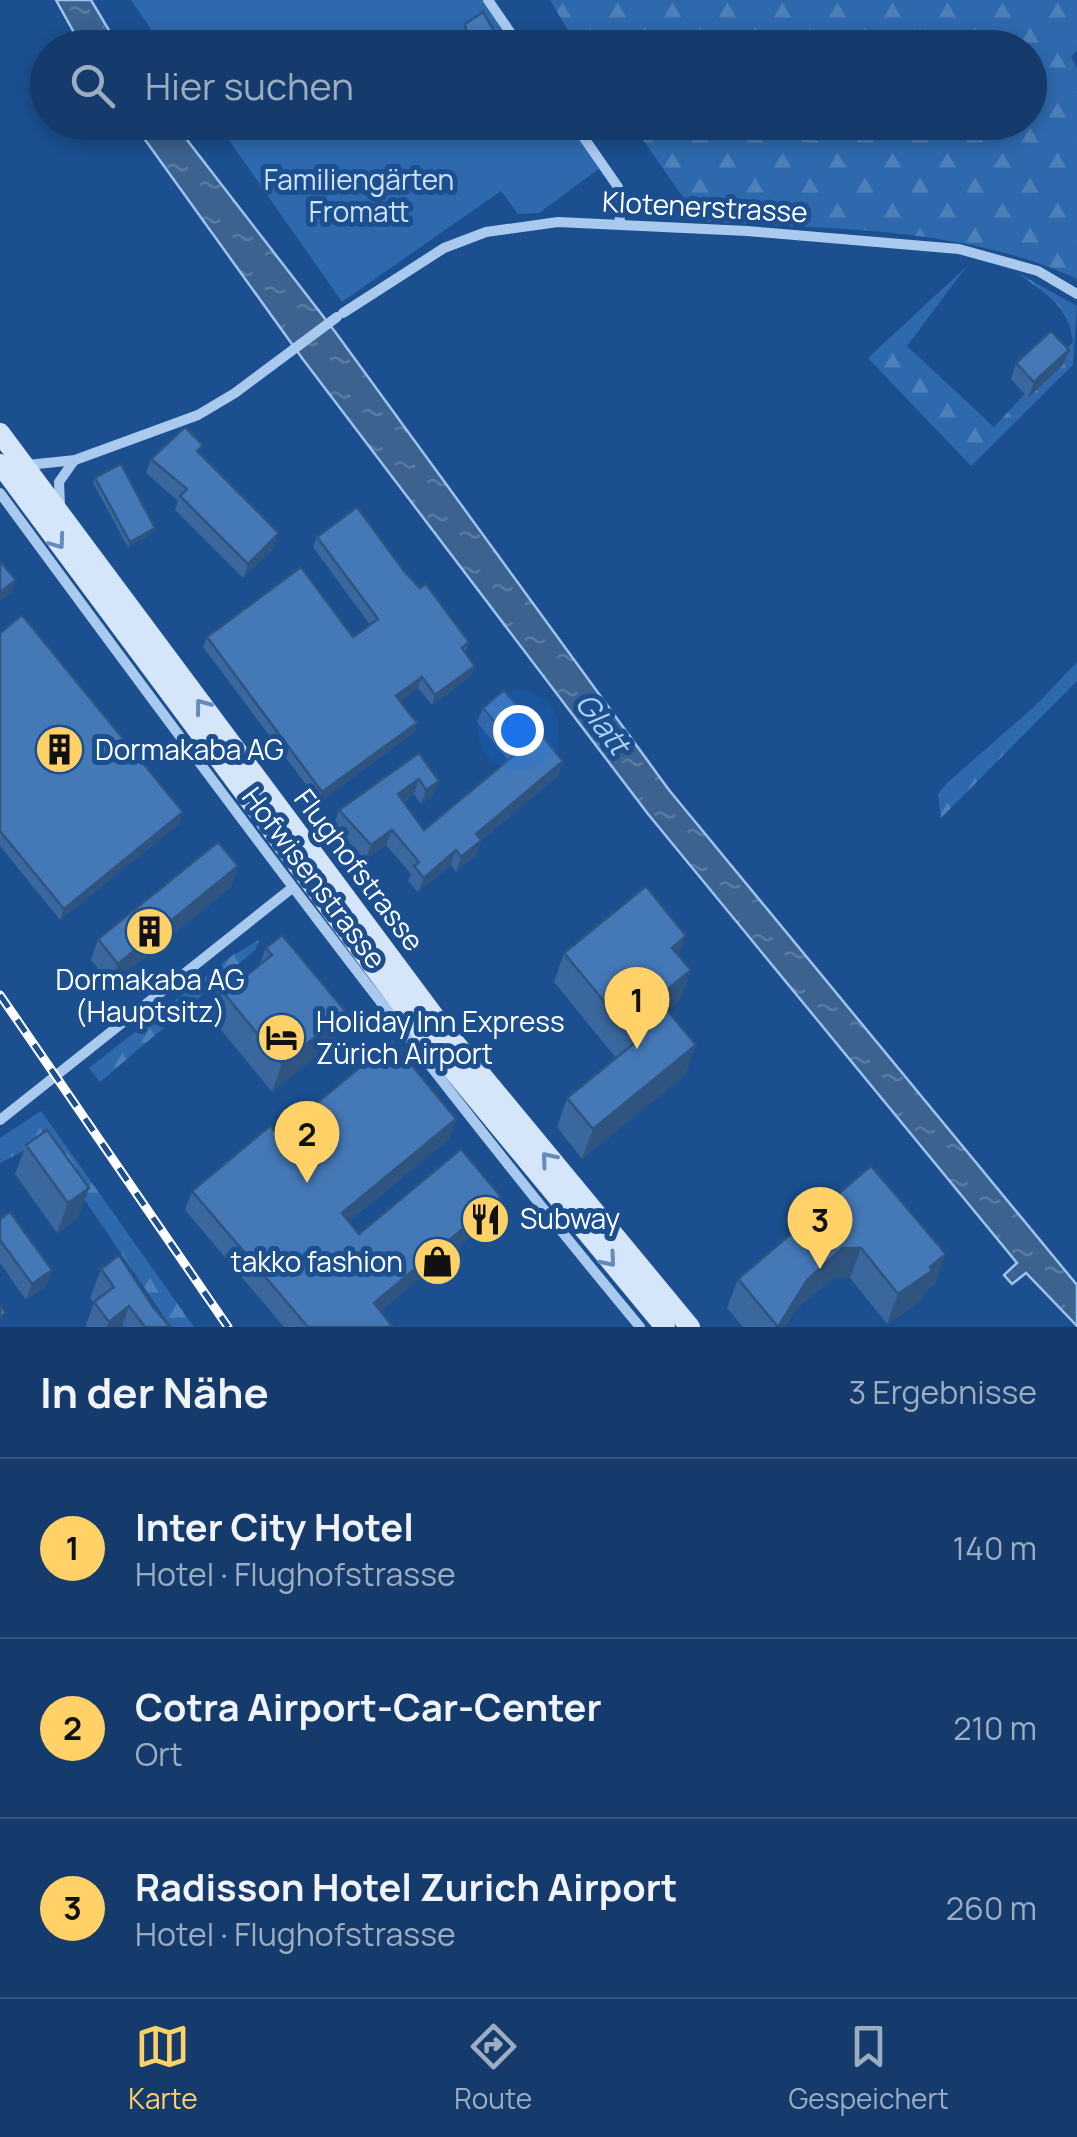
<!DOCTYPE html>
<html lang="de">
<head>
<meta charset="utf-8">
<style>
  :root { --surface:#143b6b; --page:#214673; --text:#f1f3f6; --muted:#9dadc1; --line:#33557e; --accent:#ffd166 }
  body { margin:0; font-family:Manrope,sans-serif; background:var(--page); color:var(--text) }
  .you { position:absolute; left:518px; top:730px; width:35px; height:35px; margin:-25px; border:8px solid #fff; border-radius:50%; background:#1a73e8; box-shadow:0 0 0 15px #1a73e833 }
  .badge { display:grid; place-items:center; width:65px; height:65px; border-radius:50%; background:var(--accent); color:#111; font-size:32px; font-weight:700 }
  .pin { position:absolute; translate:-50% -82px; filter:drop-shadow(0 2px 5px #0008) }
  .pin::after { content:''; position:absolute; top:52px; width:35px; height:30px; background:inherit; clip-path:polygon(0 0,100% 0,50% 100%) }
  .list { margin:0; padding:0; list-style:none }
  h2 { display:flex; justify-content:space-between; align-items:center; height:130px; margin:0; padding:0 40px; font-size:42px }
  h2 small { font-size:32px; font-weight:400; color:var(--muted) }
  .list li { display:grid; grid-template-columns:65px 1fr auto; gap:30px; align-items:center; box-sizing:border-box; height:180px; padding:0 40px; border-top:2px solid var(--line) }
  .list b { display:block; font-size:38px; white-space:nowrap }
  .list p { margin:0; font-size:32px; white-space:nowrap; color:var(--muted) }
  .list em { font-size:32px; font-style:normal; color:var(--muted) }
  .icon { flex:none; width:55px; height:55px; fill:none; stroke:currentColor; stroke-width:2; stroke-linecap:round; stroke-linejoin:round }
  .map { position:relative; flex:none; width:1077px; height:1327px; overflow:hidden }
  .search { position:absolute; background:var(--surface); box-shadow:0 5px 15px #0003; left:30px; right:30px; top:30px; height:110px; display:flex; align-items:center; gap:25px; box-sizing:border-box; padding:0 35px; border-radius:55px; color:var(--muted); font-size:38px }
  .sheet { height:670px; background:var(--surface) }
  nav { display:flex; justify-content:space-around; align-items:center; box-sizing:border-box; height:140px; border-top:2px solid var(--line); background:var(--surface); font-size:28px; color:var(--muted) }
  nav a { display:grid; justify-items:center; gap:5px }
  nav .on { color:var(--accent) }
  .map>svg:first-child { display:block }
  .forest { fill:url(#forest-firs) }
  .garden { fill:#2e69ad }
  .water { fill:url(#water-ripples); stroke:#9cc4f0; stroke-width:2.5 }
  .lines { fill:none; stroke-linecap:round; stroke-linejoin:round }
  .street { stroke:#a9c9ee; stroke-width:10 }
  .secondary { stroke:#d6e6fa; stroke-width:20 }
  .rail-casing { stroke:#fff; stroke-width:9 }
  .rail { stroke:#1b4f8f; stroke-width:5; stroke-dasharray:15; stroke-linecap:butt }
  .wall { fill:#3a679d }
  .shaded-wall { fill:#305480 }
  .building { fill:#4478b7; stroke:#305480; stroke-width:2.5 }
  .oneway { stroke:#668bba }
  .labels { text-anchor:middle; stroke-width:10; stroke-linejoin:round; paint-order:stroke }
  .park-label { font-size:28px; fill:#cfe3fa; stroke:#1b4f8f }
  .street-label { font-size:28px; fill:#fff; stroke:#1b4f8f }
  .poi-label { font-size:28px; fill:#fff; stroke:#1b4f8f; text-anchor:start }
  .water-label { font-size:30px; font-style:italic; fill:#b5d3f5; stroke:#1b4f8f }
</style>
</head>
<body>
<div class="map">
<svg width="1077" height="1327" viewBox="0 0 1077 1327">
  <defs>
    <pattern id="forest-firs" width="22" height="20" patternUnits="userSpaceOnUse" patternTransform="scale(2.5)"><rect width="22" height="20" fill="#2e69ad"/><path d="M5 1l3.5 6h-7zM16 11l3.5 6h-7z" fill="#4d80b9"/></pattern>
    <pattern id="water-ripples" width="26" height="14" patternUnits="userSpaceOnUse" patternTransform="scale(2.5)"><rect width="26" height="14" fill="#3c6290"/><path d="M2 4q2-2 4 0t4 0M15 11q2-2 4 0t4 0" fill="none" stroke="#597aa1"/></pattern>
  </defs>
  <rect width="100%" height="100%" fill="#1b4f8f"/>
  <!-- forest -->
  <g class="forest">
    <path d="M550 0H1077V50L1071 57 1077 68V279C961 225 826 230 700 221L631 123 1030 122V48L578 47Z"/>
    <path d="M967 266 907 346 994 427 1073 342C1068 304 1047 296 1018 273L1077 306 1073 365 971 466 868 358Z"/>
    <polygon points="1077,662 1077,681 941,818 938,794 947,783 1036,705"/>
    <polygon points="259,940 255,950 100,1082 89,1068 233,955"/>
    <polygon points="41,1111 194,1327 171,1327 44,1140 0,1163 0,1138"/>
  </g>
  <!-- garden -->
  <g class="garden">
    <polygon points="131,0 483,0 516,47 163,47"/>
    <polygon points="217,123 569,123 600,168 539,213 518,214 501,191 342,302"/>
  </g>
  <!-- water -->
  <g class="water">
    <polygon points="56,0 91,0 119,47 82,47"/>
    <polygon points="133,123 174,123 336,333 669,790 1077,1285 1077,1326 1026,1273 1012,1284 1004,1275 1017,1263 648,814 302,358"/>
  </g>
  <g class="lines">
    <!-- street -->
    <g class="street">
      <polyline points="488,0 521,48"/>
      <polyline points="573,122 618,187 620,223"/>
      <polyline points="343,313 444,248 486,232 558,222 747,231 959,249 1038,271 1077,294"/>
      <polyline points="28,465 75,460 198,415 235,393 337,317"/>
      <path d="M0 493C208 776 416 1057 640 1327"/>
      <polyline points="60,505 59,482 73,462"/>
      <polyline points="0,1120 292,888"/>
    </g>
    <!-- secondary -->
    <g class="secondary">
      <polyline points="0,433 446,1032 690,1327"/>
      <polyline points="0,464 427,1039 665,1327"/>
    </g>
    <defs>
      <polyline id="rail" points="0,995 228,1327"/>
    </defs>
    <!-- rail casing -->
    <use href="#rail" class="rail-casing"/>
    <!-- rail -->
    <use href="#rail" class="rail"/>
  </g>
  <!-- wall -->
  <g class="wall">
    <polygon points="465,24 504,48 461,48 459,40"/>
    <polygon points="1069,350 1063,365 1028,398 1011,379 1016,363"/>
    <polygon points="200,453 274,548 243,578 175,510 178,501 146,473 151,459"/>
    <polygon points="95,478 155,528 153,533 128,547 93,483"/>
    <polygon points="317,537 404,571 469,642 465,653 475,666 471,676 432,705 418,688 400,701 417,723 413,733 319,802 203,647 207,637 353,637 370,625 313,547"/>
    <polygon points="0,633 180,823 60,920 0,846"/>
    <polygon points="483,708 563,761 558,776 481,840 476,855 456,872 451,865 418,892 408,881 411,874 386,845 365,860 334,825 339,810 419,753 433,795 421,804 414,794 404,802 424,830 508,760 477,722"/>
    <polygon points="238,866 231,887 111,985 91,960 98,939"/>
    <polygon points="266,948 346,1012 335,1040 272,1092 209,1015 219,987 241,980 260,964"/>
    <polygon points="564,953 679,956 691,970 680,1000 668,1010 686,1074 582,1159 557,1127 567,1098 616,1058 554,982"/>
    <polygon points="456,1119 449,1139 349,1221 359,1234 494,1217 380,1311 393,1327 284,1327 185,1210 192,1191 278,1135"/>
    <polygon points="26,1145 78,1218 57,1233 15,1174"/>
    <polygon points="871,1166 936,1283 924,1292 922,1300 887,1324 850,1278 833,1278 796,1309 785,1327 743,1327 727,1308 738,1279"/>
    <polygon points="0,1219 52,1270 47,1285 26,1300 0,1263"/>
    <polygon points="101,1269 153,1307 170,1327 85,1327 94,1303 90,1298"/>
  </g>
  <!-- shaded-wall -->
  <g class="shaded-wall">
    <polygon points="1069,350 1063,365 1028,398 1034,382"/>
    <polygon points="155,528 153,533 128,547 130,542"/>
    <polygon points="279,533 274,548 243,578 248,564"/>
    <polygon points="16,580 11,593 0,602 0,592"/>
    <polygon points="475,666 471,676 432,705 435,695"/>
    <polygon points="422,677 418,688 393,706 396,696"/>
    <polygon points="417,723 413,733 319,802 322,792"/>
    <polygon points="563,761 558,776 471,848 476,834"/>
    <polygon points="419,779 414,794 393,809 398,794"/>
    <polygon points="439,781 433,795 421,804 426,790"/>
    <polygon points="183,812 180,823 60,920 64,909"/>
    <polygon points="392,830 386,845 365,860 371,845"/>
    <polygon points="482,840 476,855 456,872 461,857"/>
    <polygon points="456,850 451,865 418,892 424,878"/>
    <polygon points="238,866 231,887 111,985 118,964"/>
    <polygon points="686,936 676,965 672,948"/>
    <polygon points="691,970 680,1000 647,1027 657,998"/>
    <polygon points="346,1012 335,1040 272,1092 282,1064"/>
    <polygon points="696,1045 686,1074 582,1159 593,1129"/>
    <polygon points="456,1119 449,1139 335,1232 342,1213"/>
    <polygon points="89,1188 78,1218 57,1233 68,1203"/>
    <polygon points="501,1197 494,1217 366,1323 374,1303"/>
    <polygon points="843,1248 861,1248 850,1278 833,1278 796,1309 785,1327 778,1327 807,1280"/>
    <polygon points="946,1254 936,1283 924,1292 922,1300 887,1324 898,1294"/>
    <polygon points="52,1270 47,1285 26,1300 32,1284"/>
    <polygon points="129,1306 122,1327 107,1327 109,1322"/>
  </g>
  <!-- building -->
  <g class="building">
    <polygon points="483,12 504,48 477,48 466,30 465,24"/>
    <polygon points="1051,331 1069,350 1034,382 1016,363"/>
    <polygon points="185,427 203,445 197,451 279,533 248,564 180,496 187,489 151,459"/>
    <polygon points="121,464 155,528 130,542 95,478"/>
    <polygon points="357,507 404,571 420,588 426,584 469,642 462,648 475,666 435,695 422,677 396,696 417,723 322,792 207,637 301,567 353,637 378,619 317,537"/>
    <polygon points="0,561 16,580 0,592"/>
    <polygon points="22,615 183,812 64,909 0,831 0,633"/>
    <polygon points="504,690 563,761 476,834 482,840 461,857 456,850 424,878 414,866 419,862 392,830 371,845 339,810 419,753 439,781 426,790 419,779 398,794 424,830 519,751 483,708"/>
    <polygon points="218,842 238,866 118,964 98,939"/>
    <polygon points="646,886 686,936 672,948 691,970 657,998 696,1045 593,1129 567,1098 637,1041 564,953"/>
    <polygon points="282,935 346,1012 282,1064 219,987 236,973 241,980 272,955 266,948"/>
    <polygon points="392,1041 456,1119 342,1213 359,1234 461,1149 501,1197 374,1303 393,1327 308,1327 192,1191 270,1126 278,1135"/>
    <polygon points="47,1130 89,1188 68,1203 26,1145"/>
    <polygon points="871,1166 946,1254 930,1267 932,1271 898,1294 861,1248 843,1248 807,1280 778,1327 738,1279"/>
    <polygon points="10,1212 52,1270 32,1284 0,1240 0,1219"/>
    <polygon points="119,1255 153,1307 170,1327 145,1327 129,1306 109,1322 94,1302 114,1287 101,1269"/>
    <polygon points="0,1305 6,1313 0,1317"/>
  </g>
  <!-- one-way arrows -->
  <defs><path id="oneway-chevron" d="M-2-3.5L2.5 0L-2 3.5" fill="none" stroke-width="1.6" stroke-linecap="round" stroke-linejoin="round" transform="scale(2.5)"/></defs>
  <g class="oneway">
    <use href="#oneway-chevron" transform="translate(58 542) rotate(54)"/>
    <use href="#oneway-chevron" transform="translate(202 706) rotate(-127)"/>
    <use href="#oneway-chevron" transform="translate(548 1159) rotate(-130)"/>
    <use href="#oneway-chevron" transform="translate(609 1260) rotate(50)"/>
  </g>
  <!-- icons -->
  <defs>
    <symbol id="building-disc" viewBox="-11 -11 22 22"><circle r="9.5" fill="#ffd166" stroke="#1b4f8f"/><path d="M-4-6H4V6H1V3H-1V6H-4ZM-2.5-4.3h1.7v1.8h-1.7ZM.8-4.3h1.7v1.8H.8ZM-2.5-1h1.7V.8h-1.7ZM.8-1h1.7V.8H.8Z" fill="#111"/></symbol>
    <symbol id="hotel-disc" viewBox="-11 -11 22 22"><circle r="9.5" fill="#ffd166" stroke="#1b4f8f"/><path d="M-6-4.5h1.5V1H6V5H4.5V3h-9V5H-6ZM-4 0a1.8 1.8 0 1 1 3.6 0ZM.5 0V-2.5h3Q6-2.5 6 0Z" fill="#111"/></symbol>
    <symbol id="restaurant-disc" viewBox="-11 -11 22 22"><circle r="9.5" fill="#ffd166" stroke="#1b4f8f"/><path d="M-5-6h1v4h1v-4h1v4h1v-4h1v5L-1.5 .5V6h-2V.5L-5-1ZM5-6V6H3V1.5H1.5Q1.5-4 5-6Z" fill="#111"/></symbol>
    <symbol id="shop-disc" viewBox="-11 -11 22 22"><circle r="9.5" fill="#ffd166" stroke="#1b4f8f"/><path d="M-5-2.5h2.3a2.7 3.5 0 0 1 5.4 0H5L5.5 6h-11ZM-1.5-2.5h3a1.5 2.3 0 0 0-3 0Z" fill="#111"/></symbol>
  </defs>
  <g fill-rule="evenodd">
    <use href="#building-disc" x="32" y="722" width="55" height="55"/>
    <use href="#building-disc" x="122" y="904" width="55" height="55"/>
    <use href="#hotel-disc" x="254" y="1010" width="55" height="55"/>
    <use href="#restaurant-disc" x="458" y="1192" width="55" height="55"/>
    <use href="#shop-disc" x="410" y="1234" width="55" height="55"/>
  </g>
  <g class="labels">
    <!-- park labels -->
    <g class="park-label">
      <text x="359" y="190">Familiengärten<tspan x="359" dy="32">Fromatt</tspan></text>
    </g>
    <!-- street labels -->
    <g class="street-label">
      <text transform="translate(705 207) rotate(3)" y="10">Klotenerstrasse</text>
      <text transform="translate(359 870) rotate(53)" y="10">Flughofstrasse</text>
      <text transform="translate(314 878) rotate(53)" y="10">Hofwisenstrasse</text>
    </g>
    <!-- poi labels -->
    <g class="poi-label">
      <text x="95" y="760">Dormakaba AG</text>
      <text x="150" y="990" text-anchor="middle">Dormakaba AG<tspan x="150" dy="32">(Hauptsitz)</tspan></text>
      <text x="316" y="1032">Holiday Inn Express<tspan x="316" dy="32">Zürich Airport</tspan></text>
      <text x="520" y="1229">Subway</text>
      <text x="403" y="1272" text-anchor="end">takko fashion</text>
    </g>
    <!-- water labels -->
    <g class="water-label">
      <text transform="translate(602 724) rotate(53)" y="10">Glatt</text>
    </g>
  </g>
</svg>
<div class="you"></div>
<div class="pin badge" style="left:637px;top:1049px">1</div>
<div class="pin badge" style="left:307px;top:1183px">2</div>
<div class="pin badge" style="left:820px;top:1269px">3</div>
<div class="search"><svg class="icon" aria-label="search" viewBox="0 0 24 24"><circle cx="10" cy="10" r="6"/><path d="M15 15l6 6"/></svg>Hier suchen</div>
</div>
<section class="sheet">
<h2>In der Nähe<small>3 Ergebnisse</small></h2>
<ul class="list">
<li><span class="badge">1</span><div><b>Inter City Hotel</b><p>Hotel · Flughofstrasse</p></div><em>140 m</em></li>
<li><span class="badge">2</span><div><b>Cotra Airport-Car-Center</b><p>Ort</p></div><em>210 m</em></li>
<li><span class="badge">3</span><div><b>Radisson Hotel Zurich Airport</b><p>Hotel · Flughofstrasse</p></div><em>260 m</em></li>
</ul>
</section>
<nav>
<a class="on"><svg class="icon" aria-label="map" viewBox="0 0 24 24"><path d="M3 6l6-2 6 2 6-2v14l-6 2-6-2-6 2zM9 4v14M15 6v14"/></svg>Karte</a>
<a><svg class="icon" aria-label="directions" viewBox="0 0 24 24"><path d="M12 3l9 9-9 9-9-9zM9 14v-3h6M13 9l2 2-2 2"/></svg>Route</a>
<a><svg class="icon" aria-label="saved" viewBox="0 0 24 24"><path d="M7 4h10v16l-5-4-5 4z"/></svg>Gespeichert</a>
</nav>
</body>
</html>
